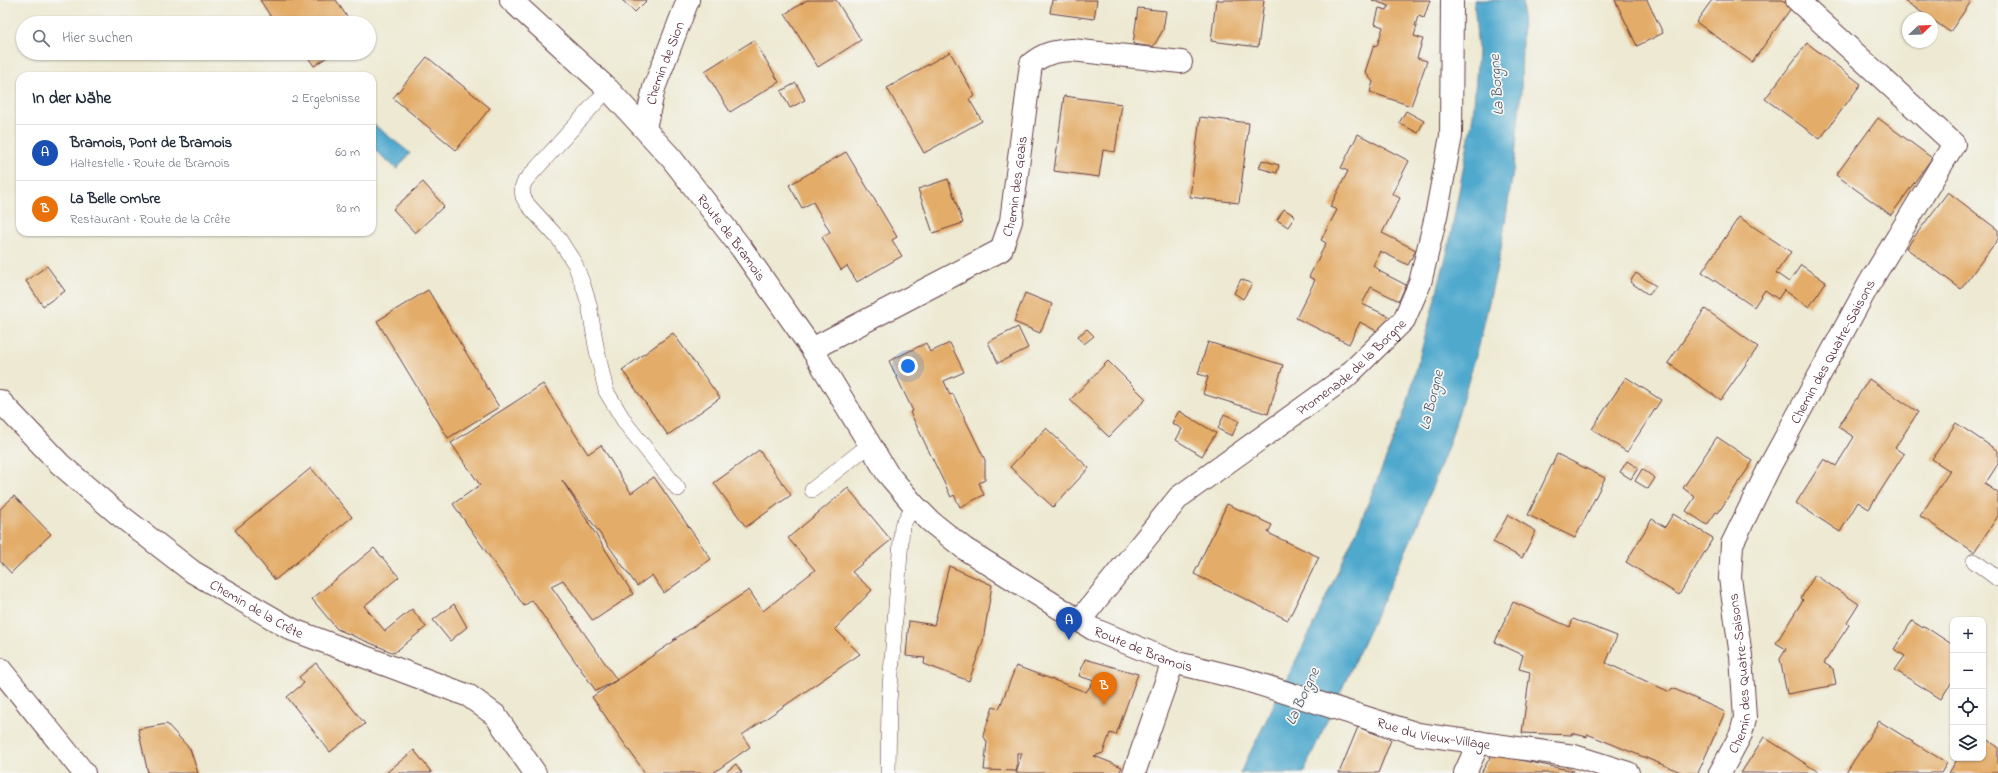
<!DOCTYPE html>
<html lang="de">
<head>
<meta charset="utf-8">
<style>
  :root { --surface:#fff; --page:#f6f6f7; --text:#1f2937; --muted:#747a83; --line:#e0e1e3; --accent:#d1495b }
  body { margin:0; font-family:"Indie Flower",sans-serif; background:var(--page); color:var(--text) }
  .controls { position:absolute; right:12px; bottom:12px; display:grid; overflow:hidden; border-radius:8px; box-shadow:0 1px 3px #0004 }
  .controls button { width:36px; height:36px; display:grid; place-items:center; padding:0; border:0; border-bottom:1px solid var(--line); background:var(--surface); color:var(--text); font:20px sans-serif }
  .compass { position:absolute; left:1902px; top:12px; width:36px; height:36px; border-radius:50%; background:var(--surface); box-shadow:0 1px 3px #0004; rotate:67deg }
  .you { position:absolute; left:908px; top:366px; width:14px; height:14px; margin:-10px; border:3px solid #fff; border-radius:50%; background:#1a73e8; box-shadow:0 0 0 6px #1a73e833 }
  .badge { display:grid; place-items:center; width:26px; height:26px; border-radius:50%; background:var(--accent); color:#fff; font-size:13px; font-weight:700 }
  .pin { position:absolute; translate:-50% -33px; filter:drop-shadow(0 1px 2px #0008) }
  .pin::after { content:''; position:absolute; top:21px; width:14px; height:12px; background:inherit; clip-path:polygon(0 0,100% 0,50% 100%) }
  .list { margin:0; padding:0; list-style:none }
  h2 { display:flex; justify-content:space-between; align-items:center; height:52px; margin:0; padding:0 16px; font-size:17px }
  h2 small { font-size:13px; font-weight:400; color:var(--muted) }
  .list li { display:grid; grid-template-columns:26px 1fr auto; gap:12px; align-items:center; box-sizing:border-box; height:56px; padding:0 16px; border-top:1px solid var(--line) }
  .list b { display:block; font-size:15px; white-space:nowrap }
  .list p { margin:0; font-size:13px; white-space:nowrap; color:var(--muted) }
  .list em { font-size:13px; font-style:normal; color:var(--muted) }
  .icon { flex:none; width:22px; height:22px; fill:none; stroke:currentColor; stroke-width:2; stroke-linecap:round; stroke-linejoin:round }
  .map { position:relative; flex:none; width:1998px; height:773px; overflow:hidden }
  .search { position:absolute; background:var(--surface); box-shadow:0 1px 3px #0004; left:16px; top:16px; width:360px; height:44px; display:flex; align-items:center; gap:10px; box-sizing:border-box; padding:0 14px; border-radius:22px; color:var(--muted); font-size:15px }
  .panel { position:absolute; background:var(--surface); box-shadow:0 1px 3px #0004; left:16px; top:72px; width:360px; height:164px; border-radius:12px }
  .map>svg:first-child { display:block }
  .water { fill:#4fa9cd; stroke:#4c647c }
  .building { fill:#e3ac68 }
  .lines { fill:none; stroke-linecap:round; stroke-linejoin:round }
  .lane-casing { stroke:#623d44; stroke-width:16 }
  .street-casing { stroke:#623d44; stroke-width:24 }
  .secondary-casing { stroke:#623d44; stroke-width:24 }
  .lane { stroke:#fff; stroke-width:15 }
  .street { stroke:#fff; stroke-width:22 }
  .secondary { stroke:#fff; stroke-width:22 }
  .labels { text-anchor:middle; stroke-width:3.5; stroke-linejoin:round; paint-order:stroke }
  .street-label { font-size:14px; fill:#4a1f2b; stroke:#f6f6f2 }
  .water-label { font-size:15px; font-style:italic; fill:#4c566c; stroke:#f6f6f2 }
</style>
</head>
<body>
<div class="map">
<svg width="1998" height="773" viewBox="0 0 1998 773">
  <rect width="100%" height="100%" fill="#f6f6f2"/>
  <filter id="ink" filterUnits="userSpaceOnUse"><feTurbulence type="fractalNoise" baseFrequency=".025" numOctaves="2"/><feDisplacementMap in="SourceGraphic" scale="8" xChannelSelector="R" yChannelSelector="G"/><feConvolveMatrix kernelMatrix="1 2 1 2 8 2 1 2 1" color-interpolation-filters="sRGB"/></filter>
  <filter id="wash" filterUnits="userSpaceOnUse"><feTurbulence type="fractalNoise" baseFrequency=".012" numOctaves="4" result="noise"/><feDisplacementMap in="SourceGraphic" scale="16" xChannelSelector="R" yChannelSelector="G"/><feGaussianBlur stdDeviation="0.9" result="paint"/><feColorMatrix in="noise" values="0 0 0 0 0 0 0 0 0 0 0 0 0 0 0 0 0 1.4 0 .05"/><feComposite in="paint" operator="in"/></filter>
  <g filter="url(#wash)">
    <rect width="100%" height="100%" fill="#ede9d2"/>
    <!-- water -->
    <g class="water">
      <polygon points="1474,0 1523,0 1521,91 1515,158 1501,249 1479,346 1449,444 1415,531 1303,773 1240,773 1310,632 1361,521 1406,408 1448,250 1473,116 1478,52"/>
      <polygon points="372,123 410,153 397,169 372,148"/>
    </g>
    <g id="blocks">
      <!-- building -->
      <g class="building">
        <polygon points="260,0 336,0 351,23 275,23"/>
        <polygon points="622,0 647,0 635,12"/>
        <polygon points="807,0 836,0 861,40 818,67 785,14"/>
        <polygon points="1052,0 1097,0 1094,19 1050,13"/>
        <polygon points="1216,0 1264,0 1258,47 1211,41"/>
        <polygon points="1372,0 1430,0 1424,18 1418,16 1415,26 1417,26 1414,36 1423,39 1417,58 1427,61 1411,106 1370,92 1373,82 1365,72 1374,45 1377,46 1383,27 1375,24 1379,8 1387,10 1389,6"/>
        <polygon points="1615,0 1647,0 1663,33 1637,46"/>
        <polygon points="1712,0 1782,0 1792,7 1752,62 1696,22"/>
        <polygon points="1904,0 1972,0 1950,32"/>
        <polygon points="1138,8 1166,11 1163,30 1153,47 1133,44"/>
        <polygon points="754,40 779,82 730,112 705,71"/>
        <polygon points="1807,43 1861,84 1820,139 1765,99"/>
        <polygon points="950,52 975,96 969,99 982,121 924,153 887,88"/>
        <polygon points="305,53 333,53 314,66"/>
        <polygon points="427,57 490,108 456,150 393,98"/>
        <polygon points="796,83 805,100 790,108 781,91"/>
        <polygon points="1064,96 1122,104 1115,152 1103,150 1099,177 1054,171"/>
        <polygon points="1406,111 1424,121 1418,133 1399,123"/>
        <polygon points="1200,117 1249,123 1239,203 1190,197"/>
        <polygon points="1878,118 1932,158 1891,215 1836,175"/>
        <polygon points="1358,134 1409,161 1392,194 1400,198 1382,233 1416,250 1408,265 1380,251 1373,266 1380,270 1379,271 1406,285 1399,301 1371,287 1362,304 1390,317 1383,331 1380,333 1360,322 1349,344 1296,318 1315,280 1309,277 1326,243 1321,240 1337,210 1330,207 1348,171 1341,168"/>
        <polygon points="846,152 897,237 892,240 902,256 857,282 847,266 841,270 822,237 830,232 813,202 802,208 789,185"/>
        <polygon points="1262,160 1279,165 1277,173 1259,168"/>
        <polygon points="948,179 963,223 933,233 918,189"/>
        <polygon points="423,182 444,206 415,233 393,209"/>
        <polygon points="1948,192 1998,230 1998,239 1961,289 1906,248"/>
        <polygon points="1284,209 1295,216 1288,227 1277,220"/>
        <polygon points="1739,217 1791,252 1776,273 1789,282 1801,265 1826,282 1809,307 1784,290 1778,299 1765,290 1754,307 1702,272"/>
        <polygon points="47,266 65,291 43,306 26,281"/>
        <polygon points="1636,273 1656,286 1649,295 1630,282"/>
        <polygon points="1241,279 1252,284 1243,299 1234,293"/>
        <polygon points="428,290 499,407 448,438 377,321"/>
        <polygon points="1025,293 1052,304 1040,333 1014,322"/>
        <polygon points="1705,309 1758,347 1721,400 1668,363"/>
        <polygon points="1018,327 1028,348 998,363 988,342"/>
        <polygon points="1087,329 1094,336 1084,344 1078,336"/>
        <polygon points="673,333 720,398 668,435 622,370"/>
        <polygon points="1208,342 1283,365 1268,414 1203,394 1208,377 1198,374"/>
        <polygon points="926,343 930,352 950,343 964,372 944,381 950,395 953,394 985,460 985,480 979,483 984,495 960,507 954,495 951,497 910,412 913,411 889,361"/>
        <polygon points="1108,361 1146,399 1109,437 1070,400"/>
        <polygon points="1626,377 1661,400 1627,452 1592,429"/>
        <polygon points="1869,379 1918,412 1895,448 1904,454 1869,509 1858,502 1840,532 1796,503 1824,459 1836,466 1854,437 1838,427"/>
        <polygon points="543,384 588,454 601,445 631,493 654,477 711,559 664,593 652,575 637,586 562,480 633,594 593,621 563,580 551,586 617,680 596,691 532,600 524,606 453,504 480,485 451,443"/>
        <polygon points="1179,411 1216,433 1202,456 1176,440 1182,429 1172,423"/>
        <polygon points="1224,414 1239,421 1232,436 1218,429"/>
        <polygon points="1956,423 1998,451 1998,464 1985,484 1998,493 1998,516 1974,552 1920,516 1950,471 1932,459"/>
        <polygon points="1046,428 1089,468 1053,507 1010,467"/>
        <polygon points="1717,437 1753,461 1718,513 1716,512 1707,525 1686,511 1695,497 1683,488"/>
        <polygon points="759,450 791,495 746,527 714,483"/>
        <polygon points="1557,454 1605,478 1575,538 1528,515"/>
        <polygon points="1627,461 1638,468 1631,479 1620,472"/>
        <polygon points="311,468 352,517 275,580 235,530"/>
        <polygon points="1642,469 1655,478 1648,489 1635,481"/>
        <polygon points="848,488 891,540 852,572 872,590 835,629 860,654 742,735 750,747 713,773 645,773 592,697 677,639 673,640 749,590 763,611 815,570 788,538"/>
        <polygon points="14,496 51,534 11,573 0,561 0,509"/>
        <polygon points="1227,504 1272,525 1268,533 1319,557 1288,620 1194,574"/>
        <polygon points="1673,514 1713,538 1679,595 1626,562 1652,519 1665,527"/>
        <polygon points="1508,515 1536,531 1522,558 1493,542"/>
        <polygon points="374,548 399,577 364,606 385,631 412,609 426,627 394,653 337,629 312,599"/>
        <polygon points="949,566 992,585 983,641 969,681 924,664 925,658 906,656 909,621 934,625"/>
        <polygon points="1815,575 1859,604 1847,623 1849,625 1824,663 1833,669 1836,685 1787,694 1780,659 1786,649 1776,643 1803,600 1801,598"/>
        <polygon points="1513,602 1570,627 1573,619 1617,636 1606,663 1670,692 1672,688 1725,712 1698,773 1683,773 1587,734 1587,737 1571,733 1572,735 1522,733 1530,672 1519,669 1523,655 1495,642"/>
        <polygon points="454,604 467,627 450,641 433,620"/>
        <polygon points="1912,621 1923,628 1924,626 1953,645 1953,680 1941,699 1895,670 1905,656 1894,649"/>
        <polygon points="1085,659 1138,674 1116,735 1110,733 1103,753 1094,756 1122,767 1119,773 1016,773 1022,753 1017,753 1017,771 984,770 987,742 983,735 993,707 999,709 1016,666 1086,692 1094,681 1079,676"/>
        <polygon points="316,663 365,724 330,752 287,697 304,683 299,677"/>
        <polygon points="1879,721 1947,763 1941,773 1846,773"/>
        <polygon points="167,724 190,749 198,773 148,773 138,729"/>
        <polygon points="1358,727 1391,740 1378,773 1339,773"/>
        <polygon points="1764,737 1820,773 1741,773"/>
        <polygon points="1983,737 1998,747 1998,773 1949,773 1958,758 1983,758"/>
        <polygon points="414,750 432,773 386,773"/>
        <polygon points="1495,755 1574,771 1573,773 1481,773 1491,756"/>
        <polygon points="736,764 742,773 726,773 726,772"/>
      </g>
    </g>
  </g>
  <g filter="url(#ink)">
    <use href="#blocks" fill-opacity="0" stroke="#623d44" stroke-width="1"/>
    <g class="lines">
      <defs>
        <g id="lane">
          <polyline points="608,89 525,181 522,188 523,197 528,205 559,239 575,264 583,285 589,304 596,346 606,391 626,424 678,489"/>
          <polyline points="812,490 869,445"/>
          <polyline points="1974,561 1998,579"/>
          <polyline points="888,773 889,701 902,526 914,505"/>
        </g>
        <g id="street">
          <path id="s1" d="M645 128 654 88 688 0"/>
          <path id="s2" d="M812 349 1001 250 1011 221 1031 64C1044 53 1055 51 1072 50L1181 62"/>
          <path id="s3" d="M0 401 60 464 117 513 193 572 293 630 469 696 495 715 535 773"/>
          <path id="s4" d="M1080 620 1179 497 1346 377 1404 320 1420 283 1436 216 1451 136 1452 0"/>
          <polyline points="0,669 84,773"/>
          <polyline points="1134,773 1173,662"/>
          <polyline points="1465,773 1479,742"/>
          <path id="s5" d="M1720 773 1741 734 1745 718 1741 656 1730 578 1732 544 1771 464 1869 284 1954 144 1797 0"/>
        </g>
        <g id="secondary">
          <path id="s6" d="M511 0 608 89 672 159 742 249 812 349 887 473 914 505 930 521 965 549 1093 629 1173 662 1243 679 1418 734 1574 756 1628 773"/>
        </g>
      </defs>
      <!-- lane casing -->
      <use href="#lane" class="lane-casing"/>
      <!-- street casing -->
      <use href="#street" class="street-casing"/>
      <!-- secondary casing -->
      <use href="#secondary" class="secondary-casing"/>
      <!-- lane -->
      <use href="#lane" class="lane"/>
      <!-- street -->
      <use href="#street" class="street"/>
      <!-- secondary -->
      <use href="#secondary" class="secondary"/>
    </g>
  </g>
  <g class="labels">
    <!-- street labels -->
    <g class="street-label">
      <text dy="5" stroke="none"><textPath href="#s1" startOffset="68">Chemin de Sion</textPath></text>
      <text dy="5" stroke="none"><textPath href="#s2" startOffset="279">Chemin des Geais</textPath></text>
      <text dy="5" stroke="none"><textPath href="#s6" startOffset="325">Route de Bramois</textPath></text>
      <text dy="5" stroke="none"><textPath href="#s5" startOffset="453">Chemin des Quatre-Saisons</textPath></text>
      <text dy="5" stroke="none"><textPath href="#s4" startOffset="374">Promenade de la Borgne</textPath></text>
      <text dy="5" stroke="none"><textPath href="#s3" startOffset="332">Chemin de la Crête</textPath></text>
      <text dy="5" stroke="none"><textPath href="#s6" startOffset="922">Route de Bramois</textPath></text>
      <text dy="5" stroke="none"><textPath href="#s5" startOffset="105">Chemin des Quatre-Saisons</textPath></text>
      <text dy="5" stroke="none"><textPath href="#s6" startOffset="1225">Rue du Vieux-Village</textPath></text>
    </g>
    <!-- water labels -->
    <g class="water-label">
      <text transform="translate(1496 85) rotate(-94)" y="5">La Borgne</text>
      <text transform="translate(1431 400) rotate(-76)" y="5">La Borgne</text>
      <text transform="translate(1302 696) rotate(-65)" y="5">La Borgne</text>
    </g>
  </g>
</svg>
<div class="controls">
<button>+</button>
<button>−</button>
<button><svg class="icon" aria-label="locate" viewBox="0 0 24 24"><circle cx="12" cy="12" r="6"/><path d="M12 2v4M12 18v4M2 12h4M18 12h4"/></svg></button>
<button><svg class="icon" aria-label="layers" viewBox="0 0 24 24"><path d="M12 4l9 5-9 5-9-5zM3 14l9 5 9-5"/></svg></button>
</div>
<svg class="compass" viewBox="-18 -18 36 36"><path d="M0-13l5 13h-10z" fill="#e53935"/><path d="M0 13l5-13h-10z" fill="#747a83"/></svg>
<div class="you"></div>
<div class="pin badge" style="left:1069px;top:640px;background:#1a4fb4">A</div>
<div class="pin badge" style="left:1104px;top:705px;background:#e8710a">B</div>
<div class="search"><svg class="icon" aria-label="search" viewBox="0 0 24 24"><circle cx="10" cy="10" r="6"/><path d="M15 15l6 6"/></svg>Hier suchen</div>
<section class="panel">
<h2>In der Nähe<small>2 Ergebnisse</small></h2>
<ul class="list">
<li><span class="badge" style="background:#1a4fb4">A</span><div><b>Bramois, Pont de Bramois</b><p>Haltestelle · Route de Bramois</p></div><em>60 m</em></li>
<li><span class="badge" style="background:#e8710a">B</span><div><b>La Belle Ombre</b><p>Restaurant · Route de la Crête</p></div><em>80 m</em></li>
</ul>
</section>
</div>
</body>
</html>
